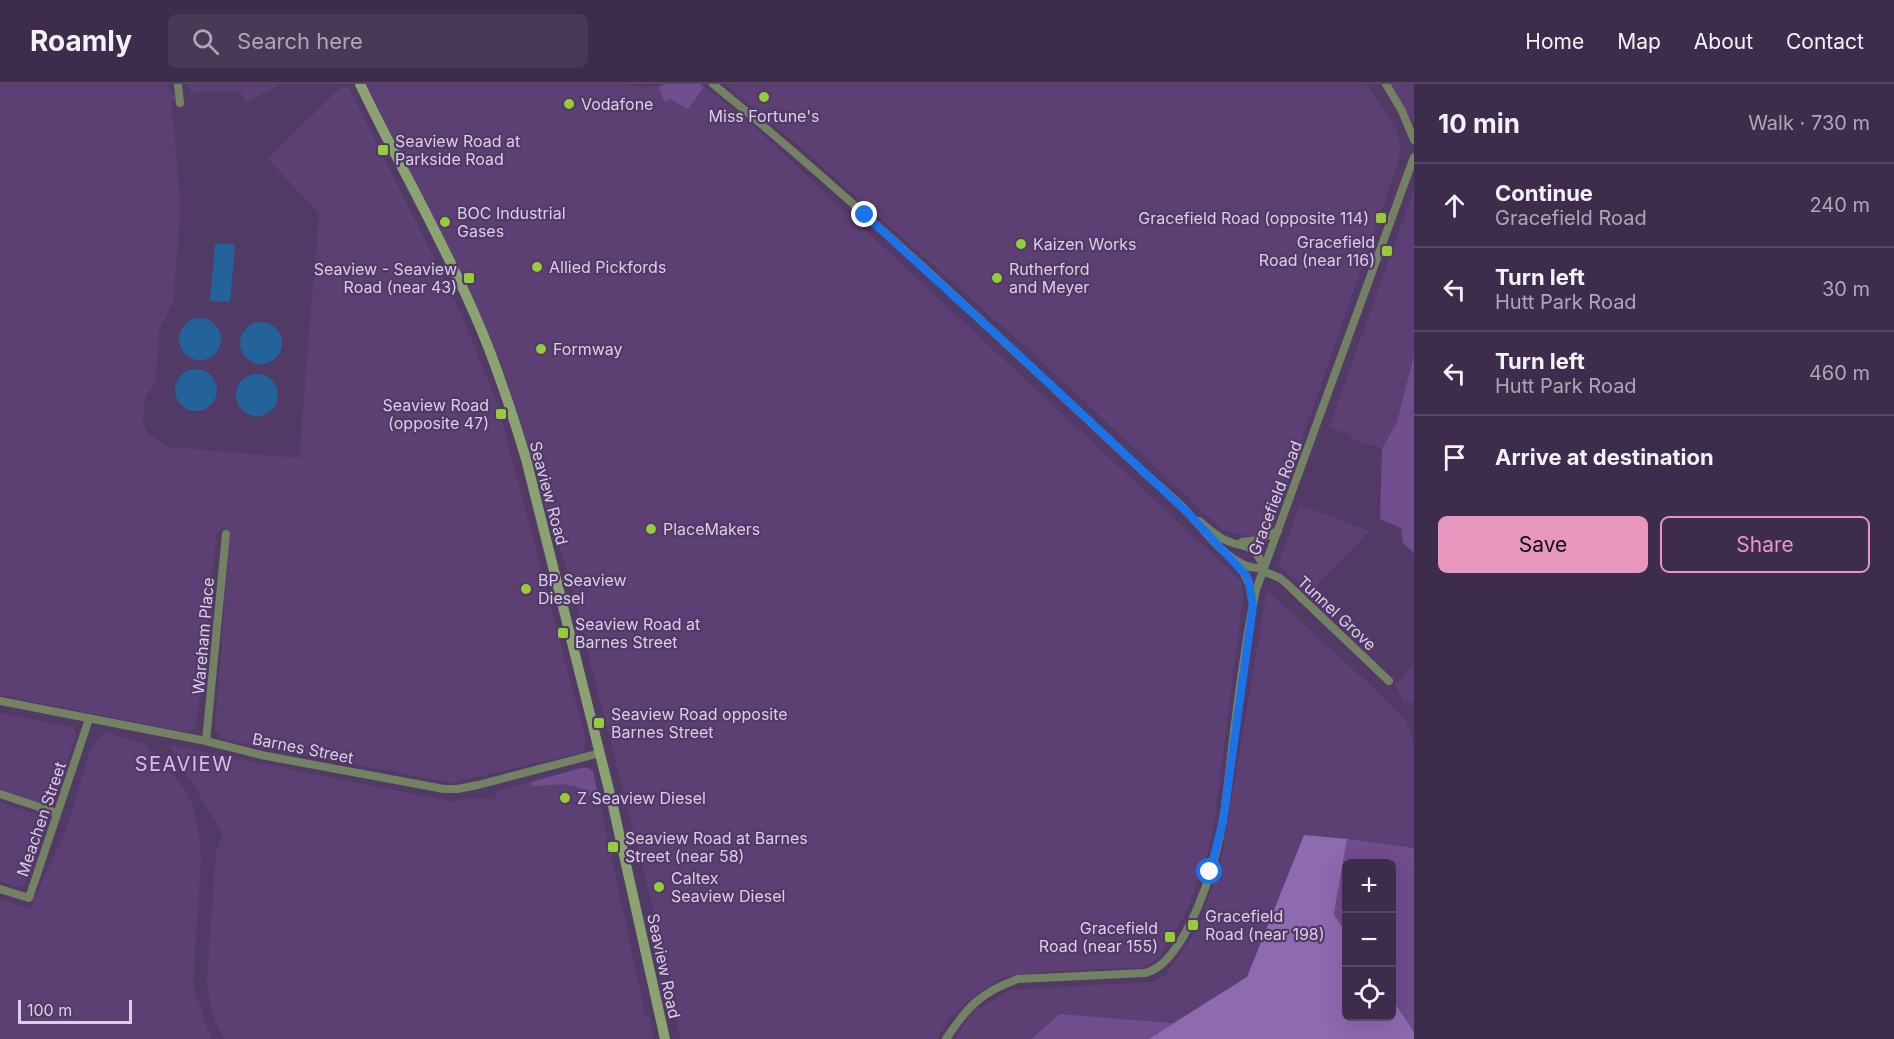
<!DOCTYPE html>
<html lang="en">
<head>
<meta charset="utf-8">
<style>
  :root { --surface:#3e2c4c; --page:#493856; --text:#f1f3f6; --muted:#ada7b5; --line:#574864; --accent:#e797bd }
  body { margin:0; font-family:Inter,sans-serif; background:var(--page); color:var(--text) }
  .controls { position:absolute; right:18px; bottom:18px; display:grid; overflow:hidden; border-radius:9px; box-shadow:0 6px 24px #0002 }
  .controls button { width:54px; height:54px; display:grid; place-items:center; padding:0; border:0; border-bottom:2px solid var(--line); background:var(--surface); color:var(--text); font:30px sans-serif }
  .scale { position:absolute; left:18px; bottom:15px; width:114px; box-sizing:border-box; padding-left:6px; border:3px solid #dccee9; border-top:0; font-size:16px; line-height:21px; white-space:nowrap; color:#dccee9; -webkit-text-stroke:4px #523a66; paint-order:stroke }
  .stop { position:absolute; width:18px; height:18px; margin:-14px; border:4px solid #1a73e8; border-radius:50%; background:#fff }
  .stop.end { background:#1a73e8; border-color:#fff; box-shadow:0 2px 6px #0008 }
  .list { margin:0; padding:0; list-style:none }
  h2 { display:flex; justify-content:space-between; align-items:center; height:78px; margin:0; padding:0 24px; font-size:26px }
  h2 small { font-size:20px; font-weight:400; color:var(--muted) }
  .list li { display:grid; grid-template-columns:39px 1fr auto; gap:18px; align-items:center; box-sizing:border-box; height:84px; padding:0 24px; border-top:2px solid var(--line) }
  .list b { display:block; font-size:22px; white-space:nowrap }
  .list p { margin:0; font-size:20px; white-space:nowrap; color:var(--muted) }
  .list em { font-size:20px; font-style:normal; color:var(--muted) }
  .actions { display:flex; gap:12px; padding:18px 24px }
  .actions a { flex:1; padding:14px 0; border:2px solid var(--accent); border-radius:9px; text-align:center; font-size:21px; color:var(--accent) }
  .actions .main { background:var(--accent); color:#111 }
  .icon { flex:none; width:33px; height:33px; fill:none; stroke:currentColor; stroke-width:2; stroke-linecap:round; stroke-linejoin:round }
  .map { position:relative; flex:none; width:1414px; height:955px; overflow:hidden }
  header { display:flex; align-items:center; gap:36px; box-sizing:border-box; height:84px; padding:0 30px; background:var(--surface); border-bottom:2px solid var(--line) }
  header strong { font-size:28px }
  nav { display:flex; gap:33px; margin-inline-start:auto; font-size:21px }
  .search { width:420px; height:54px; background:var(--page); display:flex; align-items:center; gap:15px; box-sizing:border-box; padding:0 21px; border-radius:9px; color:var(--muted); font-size:22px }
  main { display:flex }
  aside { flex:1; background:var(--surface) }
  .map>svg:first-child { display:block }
  .built { fill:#5c4074 }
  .green { fill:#704d8d }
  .forest { fill:#8e6aae }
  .water { fill:#246399 }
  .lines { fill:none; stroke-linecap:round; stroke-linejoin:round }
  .street { stroke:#738263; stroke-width:8 }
  .secondary { stroke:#8ba271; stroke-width:10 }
  .route { stroke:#1a73e8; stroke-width:8 }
  .poi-dot { fill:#95cc3a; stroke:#523a66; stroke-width:2 }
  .labels { text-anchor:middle; stroke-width:4.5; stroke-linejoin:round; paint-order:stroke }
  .poi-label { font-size:16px; fill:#dccee9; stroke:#523a66; text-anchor:start }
  .street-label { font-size:16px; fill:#dccee9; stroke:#523a66 }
  .quarter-label { font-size:20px; letter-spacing:1.5px; fill:#d8bcf1; stroke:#523a66 }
</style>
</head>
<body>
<header>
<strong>Roamly</strong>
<div class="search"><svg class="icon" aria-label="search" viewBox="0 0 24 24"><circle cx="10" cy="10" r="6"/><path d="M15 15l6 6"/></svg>Search here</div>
<nav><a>Home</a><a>Map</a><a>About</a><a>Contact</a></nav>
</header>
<main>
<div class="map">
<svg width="1414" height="955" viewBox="0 0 1414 955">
  <rect width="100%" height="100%" fill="#523a66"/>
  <!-- built -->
  <g class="built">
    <polygon points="0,0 168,0 169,9 175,11 175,17 171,18 181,122 173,219 159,247 156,297 145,314 143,340 149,351 169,363 299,374 319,129 268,75 342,2 348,2 463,233 499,325 586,657 583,668 452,699 223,655 215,645 230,450 224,443 219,447 216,452 196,641 192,646 185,648 0,611"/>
    <polygon points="189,0 281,0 246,18 240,7 191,9"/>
    <polygon points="366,0 626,0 639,3 659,2 661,10 688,25 704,3 744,33 1237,493 1242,500 1243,512 1214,739 1208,767 1188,825 1161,872 1145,883 1044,888 1003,893 975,911 952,931 937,955 680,955 668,888 658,844 568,489 546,426 506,294 478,225"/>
    <polygon points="725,0 1367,0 1397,47 1400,64 1399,76 1273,439 1269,444 1251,452 1236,450 1223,446 1021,259 798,61"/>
    <polygon points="1386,0 1414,0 1414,39 1402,22"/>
    <polygon points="1414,106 1414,270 1397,338 1382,365 1350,354 1351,351 1329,343"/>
    <polygon points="1300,421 1369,447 1310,509 1278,480"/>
    <polygon points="1268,507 1383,613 1406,637 1414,660 1414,764 1304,751 1247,893 1173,939 1060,930 1031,955 955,955 971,931 977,926 1010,906 1152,898 1165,891 1198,845 1221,777 1266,512"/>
    <polygon points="1414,580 1414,619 1403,618 1395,600"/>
    <polygon points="0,629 73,643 75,647 76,650 53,720 48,723 0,708"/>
    <polygon points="105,648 145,660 187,708 193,722 199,748 201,774 193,900 207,944 212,955 0,955 0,815 30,825 66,746 91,664"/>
    <polygon points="169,661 454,718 467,714 494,715 498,707 581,684 588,684 593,687 646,934 649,932 654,955 224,955 216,939 210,919 207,897 216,766 223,750"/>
    <polygon points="0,718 40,732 46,740 24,801 18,803 0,797"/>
  </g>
  <!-- green -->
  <g class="green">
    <polygon points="667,0 701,0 704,3 688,25 670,15 665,18 661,10 659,2"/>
    <polygon points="1414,270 1414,469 1403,459 1401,444 1380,435 1382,365 1397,338"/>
    <path d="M581 684H588L593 687 599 716C590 714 586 706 578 703 563 698 547 702 532 702L531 698Z"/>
    <polygon points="1347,755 1414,764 1414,955 1031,955 1060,930 1173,939 1247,893 1346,932 1392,932 1392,780 1346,780 1346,849 1334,830"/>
  </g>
  <!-- forest -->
  <polygon class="forest" points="1304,751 1347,755 1334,830 1346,849 1346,932 1392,932 1392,915 1414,948 1414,955 1149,955 1247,893"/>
  <!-- water -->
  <g class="water">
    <polygon points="215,159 235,161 230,218 210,217"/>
    <circle cx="200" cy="255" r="21"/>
    <circle cx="261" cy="259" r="21"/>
    <circle cx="196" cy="306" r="21"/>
    <circle cx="257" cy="311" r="21"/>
  </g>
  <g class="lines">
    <!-- street -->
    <g class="street">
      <polyline points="178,0 180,19"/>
      <path d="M713 0C863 123 1004 258 1147 391 1161 404 1177 416 1190 431 1206 448 1237 491 1264 483"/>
      <polyline points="1386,0 1402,27 1414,56"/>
      <path d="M1199 437C1207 443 1214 450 1223 455 1244 466 1251 455 1264 483"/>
      <polyline points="1242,458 1258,456 1278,447"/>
      <path d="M1235 478C1246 490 1250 499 1252 515"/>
      <polyline points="1263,487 1280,494 1287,500 1389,597"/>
      <polyline points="0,617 206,657 261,671 444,705 457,705 478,701 600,669"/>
      <polyline points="206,657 226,450"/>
      <polyline points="0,710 57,729"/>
      <polyline points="0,805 29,814 89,635"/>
      <path d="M946 955C967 923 981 908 1018 895L1145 889C1181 881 1208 801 1216 768 1225 734 1228 699 1232 664 1238 613 1245 557 1256 506L1414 73"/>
    </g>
    <!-- secondary -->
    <path class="secondary" d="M360 0C397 77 440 151 474 229 495 276 511 325 526 375L613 722 665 955"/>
  </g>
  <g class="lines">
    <!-- route -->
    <polyline class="route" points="865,131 1023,275 1189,430 1246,491 1249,498 1253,522 1223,737 1210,788"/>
  </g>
  <!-- markers -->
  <g class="poi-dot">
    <circle cx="764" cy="13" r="6"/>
    <circle cx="569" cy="20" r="6"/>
    <rect x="377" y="60" width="12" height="12" rx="3"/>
    <rect x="1375" y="128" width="12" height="12" rx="3"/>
    <circle cx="445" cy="138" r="6"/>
    <circle cx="1021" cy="160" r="6"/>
    <rect x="1381" y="161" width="12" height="12" rx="3"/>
    <circle cx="537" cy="183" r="6"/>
    <rect x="463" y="188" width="12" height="12" rx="3"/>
    <circle cx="997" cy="194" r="6"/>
    <circle cx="541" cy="265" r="6"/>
    <rect x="495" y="324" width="12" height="12" rx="3"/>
    <circle cx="651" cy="445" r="6"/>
    <circle cx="526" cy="505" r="6"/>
    <rect x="557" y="543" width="12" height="12" rx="3"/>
    <rect x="593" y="633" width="12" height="12" rx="3"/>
    <circle cx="565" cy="714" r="6"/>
    <rect x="607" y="757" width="12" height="12" rx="3"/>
    <circle cx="659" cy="803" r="6"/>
    <rect x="1187" y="835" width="12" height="12" rx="3"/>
    <rect x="1164" y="847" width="12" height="12" rx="3"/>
  </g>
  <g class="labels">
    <!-- poi labels -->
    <g class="poi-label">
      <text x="581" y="26">Vodafone</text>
      <text x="764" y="38" text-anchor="middle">Miss Fortune's</text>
      <text x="395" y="63">Seaview Road at<tspan x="395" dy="18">Parkside Road</tspan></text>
      <text x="457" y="135">BOC Industrial<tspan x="457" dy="18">Gases</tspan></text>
      <text x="1369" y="140" text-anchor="end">Gracefield Road (opposite 114)</text>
      <text x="1375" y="164" text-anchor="end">Gracefield<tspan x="1375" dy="18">Road (near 116)</tspan></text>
      <text x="1033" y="166">Kaizen Works</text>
      <text x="549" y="189">Allied Pickfords</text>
      <text x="457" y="191" text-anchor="end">Seaview - Seaview<tspan x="457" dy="18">Road (near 43)</tspan></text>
      <text x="1009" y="191">Rutherford<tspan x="1009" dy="18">and Meyer</tspan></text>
      <text x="553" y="271">Formway</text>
      <text x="489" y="327" text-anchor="end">Seaview Road<tspan x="489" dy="18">(opposite 47)</tspan></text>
      <text x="663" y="451">PlaceMakers</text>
      <text x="538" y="502">BP Seaview<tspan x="538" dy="18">Diesel</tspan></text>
      <text x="575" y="546">Seaview Road at<tspan x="575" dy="18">Barnes Street</tspan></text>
      <text x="611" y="636">Seaview Road opposite<tspan x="611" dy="18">Barnes Street</tspan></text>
      <text x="577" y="720">Z Seaview Diesel</text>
      <text x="625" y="760">Seaview Road at Barnes<tspan x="625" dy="18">Street (near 58)</tspan></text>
      <text x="671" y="800">Caltex<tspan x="671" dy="18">Seaview Diesel</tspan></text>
      <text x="1205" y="838">Gracefield<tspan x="1205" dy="18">Road (near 198)</tspan></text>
      <text x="1158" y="850" text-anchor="end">Gracefield<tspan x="1158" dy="18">Road (near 155)</tspan></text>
    </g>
    <!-- street labels -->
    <g class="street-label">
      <text transform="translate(549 409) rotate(75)" y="6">Seaview Road</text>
      <text transform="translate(1275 414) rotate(-69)" y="6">Gracefield Road</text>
      <text transform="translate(1337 529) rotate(43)" y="6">Tunnel Grove</text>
      <text transform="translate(203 552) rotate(-85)" y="6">Wareham Place</text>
      <text transform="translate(303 664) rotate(11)" y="6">Barnes Street</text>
      <text transform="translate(41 735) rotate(-71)" y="6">Meachen Street</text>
      <text transform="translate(664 882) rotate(78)" y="6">Seaview Road</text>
    </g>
    <!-- quarter labels -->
    <g class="quarter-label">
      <text x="184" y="687">SEAVIEW</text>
    </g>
  </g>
</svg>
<div class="controls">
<button>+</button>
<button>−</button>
<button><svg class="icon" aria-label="locate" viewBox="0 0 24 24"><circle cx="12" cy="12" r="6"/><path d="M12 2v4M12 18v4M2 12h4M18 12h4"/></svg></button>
</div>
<div class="scale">100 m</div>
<div class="stop" style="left:1210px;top:788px"></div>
<div class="stop end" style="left:865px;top:131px"></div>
</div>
<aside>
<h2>10 min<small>Walk · 730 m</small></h2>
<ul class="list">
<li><svg class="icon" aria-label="ahead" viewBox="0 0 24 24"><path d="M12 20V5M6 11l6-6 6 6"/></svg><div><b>Continue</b><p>Gracefield Road</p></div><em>240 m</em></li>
<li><svg class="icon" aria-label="left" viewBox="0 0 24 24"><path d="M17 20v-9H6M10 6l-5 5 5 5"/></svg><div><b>Turn left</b><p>Hutt Park Road</p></div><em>30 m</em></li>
<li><svg class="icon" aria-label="left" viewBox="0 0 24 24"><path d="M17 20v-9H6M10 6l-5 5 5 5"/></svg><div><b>Turn left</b><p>Hutt Park Road</p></div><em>460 m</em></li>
<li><svg class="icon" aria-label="arrive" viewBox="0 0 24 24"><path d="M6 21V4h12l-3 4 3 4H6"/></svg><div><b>Arrive at destination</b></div></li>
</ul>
<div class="actions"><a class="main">Save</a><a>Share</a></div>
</aside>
</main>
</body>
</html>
